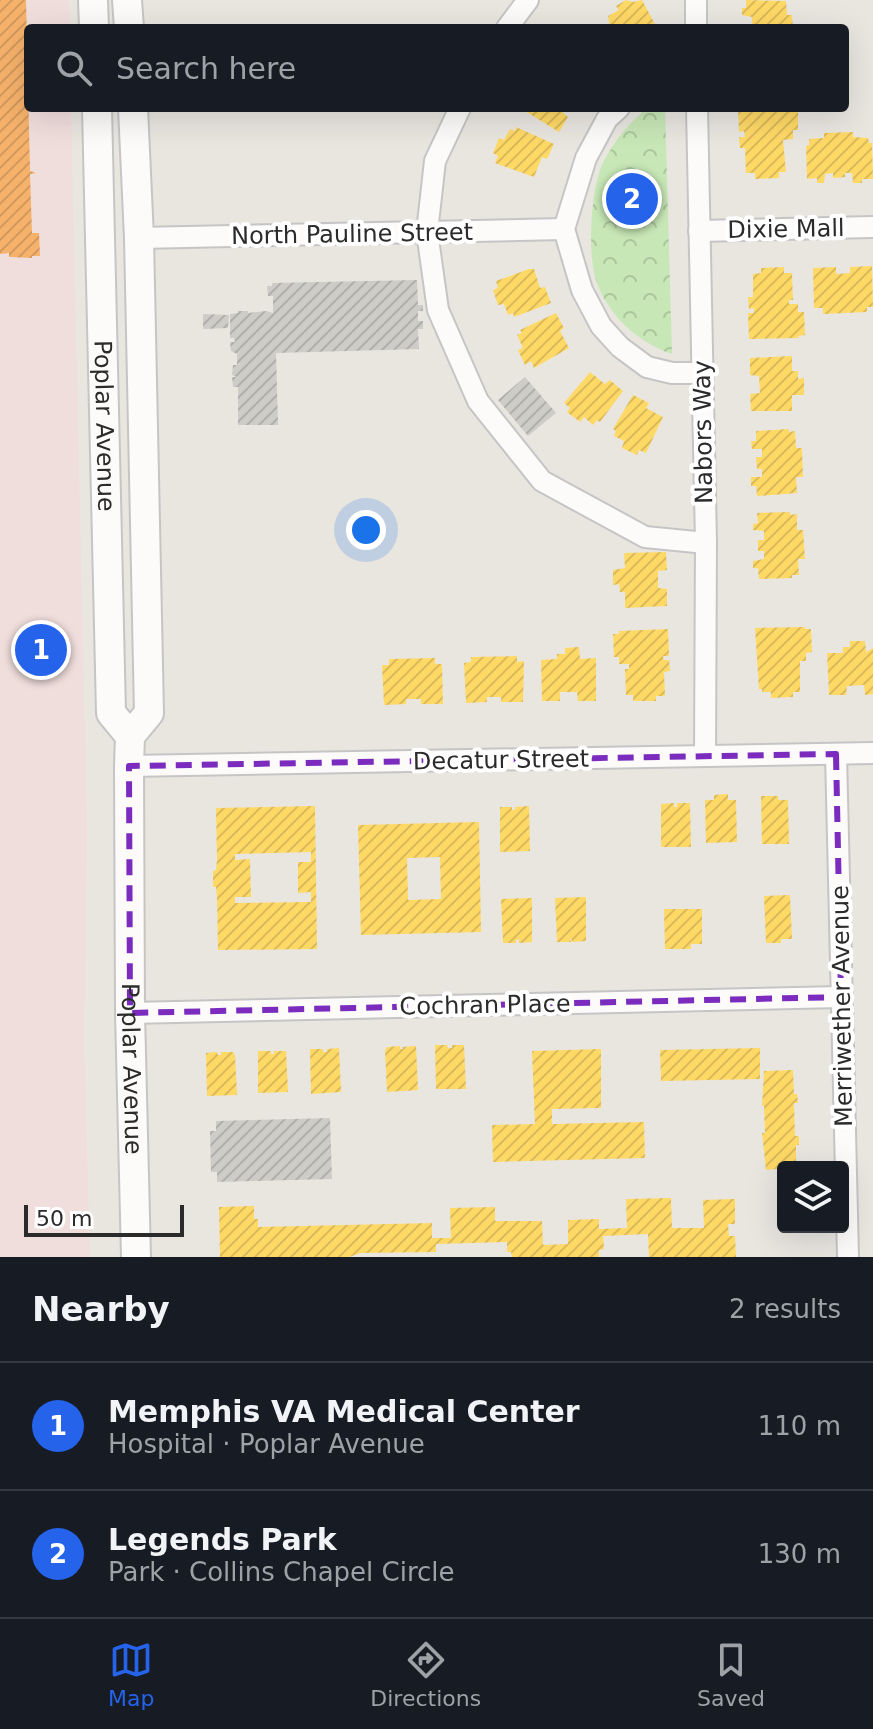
<!DOCTYPE html>
<html lang="en">
<head>
<meta charset="utf-8">
<style>
  :root { --surface:#171b24; --page:#242831; --text:#f1f3f6; --muted:#9ea1a6; --line:#363941; --accent:#2563eb }
  body { margin:0; font-family:"DejaVu Sans",sans-serif; background:var(--page); color:var(--text) }
  .controls { position:absolute; right:24px; bottom:24px; display:grid; overflow:hidden; border-radius:8px; box-shadow:0 8px 32px #0002 }
  .controls button { width:72px; height:72px; display:grid; place-items:center; padding:0; border:0; border-bottom:2px solid var(--line); background:var(--surface); color:var(--text); font:40px sans-serif }
  .scale { position:absolute; left:24px; bottom:20px; width:160px; box-sizing:border-box; padding-left:8px; border:4px solid #2b2b2b; border-top:0; font-size:22px; line-height:28px; white-space:nowrap; color:#2b2b2b; -webkit-text-stroke:6px #fff; paint-order:stroke }
  .you { position:absolute; left:366px; top:530px; width:28px; height:28px; margin:-20px; border:6px solid #fff; border-radius:50%; background:#1a73e8; box-shadow:0 0 0 12px #1a73e833 }
  .badge { display:grid; place-items:center; width:52px; height:52px; border-radius:50%; background:var(--accent); color:#fff; font-size:26px; font-weight:700 }
  .pin { position:absolute; translate:-50% -50%; border:4px solid #fff; box-shadow:0 2px 8px #0006 }
  .list { margin:0; padding:0; list-style:none }
  h2 { display:flex; justify-content:space-between; align-items:center; height:104px; margin:0; padding:0 32px; font-size:34px }
  h2 small { font-size:26px; font-weight:400; color:var(--muted) }
  .list li { display:grid; grid-template-columns:52px 1fr auto; gap:24px; align-items:center; box-sizing:border-box; height:128px; padding:0 32px; border-top:2px solid var(--line) }
  .list b { display:block; font-size:30px; white-space:nowrap }
  .list p { margin:0; font-size:26px; white-space:nowrap; color:var(--muted) }
  .list em { font-size:26px; font-style:normal; color:var(--muted) }
  .icon { flex:none; width:44px; height:44px; fill:none; stroke:currentColor; stroke-width:2; stroke-linecap:round; stroke-linejoin:round }
  .map { position:relative; flex:none; width:873px; height:1257px; overflow:hidden }
  .search { position:absolute; background:var(--surface); box-shadow:0 8px 32px #0002; left:24px; right:24px; top:24px; height:88px; display:flex; align-items:center; gap:20px; box-sizing:border-box; padding:0 28px; border-radius:8px; color:var(--muted); font-size:30px }
  .sheet { height:360px; background:var(--surface) }
  nav { display:flex; justify-content:space-around; align-items:center; box-sizing:border-box; height:112px; border-top:2px solid var(--line); background:var(--surface); font-size:22px; color:var(--muted) }
  nav a { display:grid; justify-items:center; gap:4px }
  nav .on { color:var(--accent) }
  .map>svg:first-child { display:block }
  .medical { fill:#f0dedc }
  .park { fill:url(#park-crowns) }
  .homes { fill:url(#homes-hatch); fill-rule:evenodd }
  .health { fill:url(#health-hatch) }
  .building { fill:url(#building-hatch) }
  .lines { fill:none; stroke-linecap:round; stroke-linejoin:round }
  .street-casing { stroke:#c6c5c6; stroke-width:24 }
  .secondary-casing { stroke:#c6c5c6; stroke-width:32 }
  .street { stroke:#fcfbfa; stroke-width:20 }
  .secondary { stroke:#fcfbfa; stroke-width:28 }
  .marked { fill:none; stroke:#7b2cbf; stroke-width:6; stroke-dasharray:16 10; stroke-linejoin:round }
  .labels { text-anchor:middle; stroke-width:8; stroke-linejoin:round; paint-order:stroke }
  .street-label { font-size:24px; fill:#2b2b2b; stroke:#fff }
</style>
</head>
<body>
<div class="map">
<svg width="873" height="1257" viewBox="0 0 873 1257">
  <defs>
    <pattern id="park-crowns" width="20" height="18" patternUnits="userSpaceOnUse" patternTransform="scale(2)"><rect width="20" height="18" fill="#c7e7b6"/><path d="M2 6a3 3 0 1 1 6 0M12 15a3 3 0 1 1 6 0" fill="none" stroke="#abc69d"/></pattern>
    <pattern id="homes-hatch" width="6" height="6" patternUnits="userSpaceOnUse" patternTransform="scale(2)"><rect width="6" height="6" fill="#ffd966"/><path d="M-1 1l2-2M0 6l6-6M5 7l2-2" fill="none" stroke="#dbba59"/></pattern>
    <pattern id="health-hatch" width="6" height="6" patternUnits="userSpaceOnUse" patternTransform="scale(2)"><rect width="6" height="6" fill="#f6b26b"/><path d="M-1 1l2-2M0 6l6-6M5 7l2-2" fill="none" stroke="#d3995d"/></pattern>
    <pattern id="building-hatch" width="6" height="6" patternUnits="userSpaceOnUse" patternTransform="scale(2)"><rect width="6" height="6" fill="#ceccc7"/><path d="M-1 1l2-2M0 6l6-6M5 7l2-2" fill="none" stroke="#b1afab"/></pattern>
  </defs>
  <rect width="100%" height="100%" fill="#e9e6e0"/>
  <!-- medical -->
  <polygon class="medical" points="0,0 69,0 70,28 28,28 28,108 71,108 87,830 84,1041 90,1257 0,1257"/>
  <!-- park -->
  <path class="park" d="M648 108H665L672 354C638 343 607 314 596 280 587 253 591 190 602 165 612 144 630 121 648 108Z"/>
  <!-- homes -->
  <g class="homes">
    <polygon points="626,0 633,2 642,0 657,28 610,28 608,16 619,10 616,6"/>
    <polygon points="746,0 786,1 787,15 792,15 793,28 746,28 746,25 752,25 752,17 742,15 742,8 746,8"/>
    <polygon points="527,108 566,108 563,113 568,117 559,132 525,111"/>
    <polygon points="738,108 798,108 798,130 793,130 793,139 783,140 786,172 779,172 779,178 755,179 755,173 746,173 745,148 740,148 739,137 745,137 744,131 739,132"/>
    <polygon points="516,127 554,144 547,159 542,157 534,177 495,163 498,156 493,153 499,138 504,140 510,129 515,131"/>
    <polygon points="853,132 853,137 868,138 869,143 872,143 873,179 862,179 862,183 853,183 852,173 845,173 845,177 833,178 833,173 825,174 824,183 817,183 817,178 807,179 806,146 809,145 809,139 824,138 824,133"/>
    <polygon points="872,266 873,307 867,307 867,312 823,314 823,308 814,308 813,268 836,267 836,274 850,273 850,267"/>
    <polygon points="784,267 784,273 792,273 793,300 789,300 789,304 798,304 798,312 804,312 805,335 798,336 799,338 749,339 748,313 754,313 754,308 749,309 748,297 753,297 753,274 761,273 761,268"/>
    <polygon points="529,269 534,269 540,288 545,287 551,303 514,317 513,313 508,315 504,304 498,305 493,290 498,288 496,281"/>
    <polygon points="556,313 564,328 560,331 569,348 534,368 531,361 525,365 518,350 523,348 517,335 522,333 520,330"/>
    <polygon points="792,356 792,371 798,371 798,379 804,378 804,395 792,395 792,411 751,411 750,394 760,393 759,376 750,375 750,358"/>
    <polygon points="590,372 605,384 610,380 623,391 600,422 597,420 593,425 584,417 580,422 567,412 570,408 564,403"/>
    <polygon points="633,395 649,403 646,408 663,417 646,453 639,450 637,455 622,448 624,441 614,436 616,431 613,429"/>
    <polygon points="789,429 789,432 795,431 796,448 802,448 803,477 796,477 797,493 757,496 756,486 751,486 751,477 762,477 762,469 757,469 756,457 762,457 762,449 752,449 751,441 756,441 756,431"/>
    <polygon points="790,512 790,515 797,514 797,530 803,530 805,559 798,559 799,575 792,575 792,578 759,579 758,568 753,568 753,561 764,559 764,551 758,551 758,540 764,540 764,531 753,530 753,524 758,523 757,513"/>
    <polygon points="666,552 667,570 658,571 658,588 667,589 667,606 625,608 625,592 620,592 619,584 613,585 613,570 625,568 624,553"/>
    <polygon points="805,627 805,629 811,629 812,652 806,653 806,661 800,661 800,692 793,692 793,697 771,698 771,692 762,692 762,689 759,689 755,628"/>
    <polygon points="668,629 669,656 663,656 664,660 669,660 670,671 664,672 665,696 656,696 656,701 633,701 633,695 626,695 625,669 629,669 629,664 619,664 619,657 614,657 613,634 619,634 619,631"/>
    <polygon points="850,641 865,641 866,652 873,648 873,694 865,695 864,685 847,686 846,695 829,695 827,653 843,653 843,647 850,647"/>
    <polygon points="579,647 580,659 596,658 596,701 578,701 577,692 560,692 560,701 542,701 541,660 557,659 557,654 565,654 565,648"/>
    <polygon points="517,656 517,662 524,661 523,702 501,702 501,697 487,697 487,702 466,703 464,663 471,662 471,657"/>
    <polygon points="435,658 435,664 442,664 443,704 421,704 421,699 406,699 406,704 384,705 382,665 389,665 389,659"/>
    <polygon points="728,794 728,800 736,800 737,842 706,843 705,800 714,800 714,795"/>
    <polygon points="761,796 778,796 778,800 788,800 789,844 762,844"/>
    <polygon points="674,803 674,807 677,807 677,803 690,803 691,847 661,847 661,804"/>
    <path d="M315 806 317 949 218 950 217 898 216 887H213V871L216 870 217 860 216 808ZM311 852V862H298V893L311 892V902L235 903V897H251L250 859 235 860V854Z"/>
    <polygon points="529,806 530,851 500,852 500,807 512,807 512,810 515,810 515,807"/>
    <path d="M479 822 481 932 361 935 358 825ZM440 857 441 899 408 900 407 858Z"/>
    <polygon points="790,895 792,939 781,939 781,943 766,943 764,896"/>
    <polygon points="586,897 586,941 573,942 570,938 571,942 557,942 555,898"/>
    <polygon points="532,898 532,942 519,943 519,939 516,940 516,943 503,943 501,899"/>
    <polygon points="664,909 702,909 702,944 691,944 691,949 665,949"/>
    <polygon points="435,1045 447,1045 448,1048 452,1048 452,1045 464,1045 466,1089 436,1089"/>
    <polygon points="400,1046 400,1049 403,1049 402,1047 416,1046 418,1090 387,1092 385,1050 387,1047"/>
    <polygon points="339,1048 341,1092 311,1094 310,1049 323,1049 323,1052 327,1052 327,1049"/>
    <polygon points="760,1048 760,1079 661,1081 660,1050"/>
    <polygon points="601,1049 601,1108 552,1109 552,1124 644,1122 645,1158 493,1162 492,1125 535,1124 532,1051"/>
    <polygon points="258,1051 271,1051 271,1054 274,1054 274,1051 286,1051 288,1092 258,1093"/>
    <polygon points="217,1052 218,1055 221,1055 221,1052 233,1052 235,1055 237,1095 207,1096 206,1053"/>
    <polygon points="793,1070 794,1094 797,1094 798,1103 794,1103 795,1136 799,1136 799,1145 796,1145 796,1167 766,1170 762,1133 765,1133 764,1106 762,1106 764,1071"/>
    <polygon points="671,1198 672,1228 704,1228 703,1200 735,1199 735,1224 728,1224 729,1236 735,1236 736,1257 649,1257 648,1234 603,1236 604,1249 599,1250 599,1257 512,1257 511,1252 507,1252 507,1242 436,1244 436,1252 361,1253 349,1257 220,1257 219,1207 254,1206 254,1219 258,1219 258,1227 432,1223 432,1238 451,1238 450,1208 495,1207 495,1221 542,1221 543,1245 568,1244 568,1220 599,1219 599,1229 627,1228 626,1199"/>
  </g>
  <!-- health -->
  <polygon class="health" points="0,0 26,0 30,171 36,173 30,174 32,233 39,233 40,256 32,256 32,258 9,257 9,253 0,254"/>
  <!-- building -->
  <g class="building">
    <polygon points="417,280 418,305 423,305 423,311 418,311 418,321 423,321 423,329 418,329 419,349 276,353 278,425 238,425 238,387 233,387 232,377 237,377 232,375 233,365 237,365 237,354 231,351 230,342 235,342 234,338 230,338 230,314 238,313 238,311 248,311 248,313 266,311 273,313 273,296 268,296 267,286 272,286 272,283"/>
    <polygon points="203,314 229,315 228,328 203,329"/>
    <polygon points="525,377 556,413 528,436 498,400"/>
    <polygon points="330,1118 332,1179 217,1182 217,1172 211,1172 210,1131 216,1131 216,1121"/>
  </g>
  <g class="lines">
    <defs>
      <g id="street">
        <polyline points="696,0 696,28"/>
        <polyline points="507,28 528,0"/>
        <polyline points="460,108 435,161 427,232 438,310 478,401 542,481 645,537 706,543"/>
        <polyline points="619,108 607,119 586,158 564,229 582,290 601,326 620,347 647,367 672,373 702,373"/>
        <polyline points="697,108 706,543 705,756"/>
        <polyline points="699,231 873,227"/>
        <polyline points="139,238 564,229"/>
        <polyline points="836,754 848,1257"/>
        <polyline points="129,766 873,753"/>
        <polyline points="130,1013 841,997"/>
      </g>
      <g id="secondary">
        <polyline points="93,0 94,28"/>
        <polyline points="127,0 129,28"/>
        <path id="s1" d="M97 108 111 713 130 736"/>
        <path id="s2" d="M133 108 139 238 149 713 130 736 129 766 130 1013 136 1257"/>
      </g>
    </defs>
    <!-- street casing -->
    <use href="#street" class="street-casing"/>
    <!-- secondary casing -->
    <use href="#secondary" class="secondary-casing"/>
    <!-- street -->
    <use href="#street" class="street"/>
    <!-- secondary -->
    <use href="#secondary" class="secondary"/>
  </g>
  <!-- marked area -->
  <path class="marked" d="M836 754 841 997 130 1013 129 766Z"/>
  <g class="labels">
    <!-- street labels -->
    <g class="street-label">
      <text transform="translate(786 229) rotate(-1)" y="8">Dixie Mall</text>
      <text transform="translate(352 234) rotate(-1)" y="8">North Pauline Street</text>
      <text dy="8" stroke="none"><textPath href="#s1" startOffset="318">Poplar Avenue</textPath></text>
      <text transform="translate(703 432) rotate(-91)" y="8">Nabors Way</text>
      <text transform="translate(501 760) rotate(-1)" y="8">Decatur Street</text>
      <text transform="translate(485 1005) rotate(-1)" y="8">Cochran Place</text>
      <text transform="translate(842 1006) rotate(-91)" y="8">Merriwether Avenue</text>
      <text dy="8" stroke="none"><textPath href="#s2" startOffset="968">Poplar Avenue</textPath></text>
    </g>
  </g>
</svg>
<div class="controls">
<button><svg class="icon" aria-label="layers" viewBox="0 0 24 24"><path d="M12 4l9 5-9 5-9-5zM3 14l9 5 9-5"/></svg></button>
</div>
<div class="scale">50 m</div>
<div class="you"></div>
<div class="pin badge" style="left:41px;top:650px">1</div>
<div class="pin badge" style="left:632px;top:199px">2</div>
<div class="search"><svg class="icon" aria-label="search" viewBox="0 0 24 24"><circle cx="10" cy="10" r="6"/><path d="M15 15l6 6"/></svg>Search here</div>
</div>
<section class="sheet">
<h2>Nearby<small>2 results</small></h2>
<ul class="list">
<li><span class="badge">1</span><div><b>Memphis VA Medical Center</b><p>Hospital · Poplar Avenue</p></div><em>110 m</em></li>
<li><span class="badge">2</span><div><b>Legends Park</b><p>Park · Collins Chapel Circle</p></div><em>130 m</em></li>
</ul>
</section>
<nav>
<a class="on"><svg class="icon" aria-label="map" viewBox="0 0 24 24"><path d="M3 6l6-2 6 2 6-2v14l-6 2-6-2-6 2zM9 4v14M15 6v14"/></svg>Map</a>
<a><svg class="icon" aria-label="directions" viewBox="0 0 24 24"><path d="M12 3l9 9-9 9-9-9zM9 14v-3h6M13 9l2 2-2 2"/></svg>Directions</a>
<a><svg class="icon" aria-label="saved" viewBox="0 0 24 24"><path d="M7 4h10v16l-5-4-5 4z"/></svg>Saved</a>
</nav>
</body>
</html>
